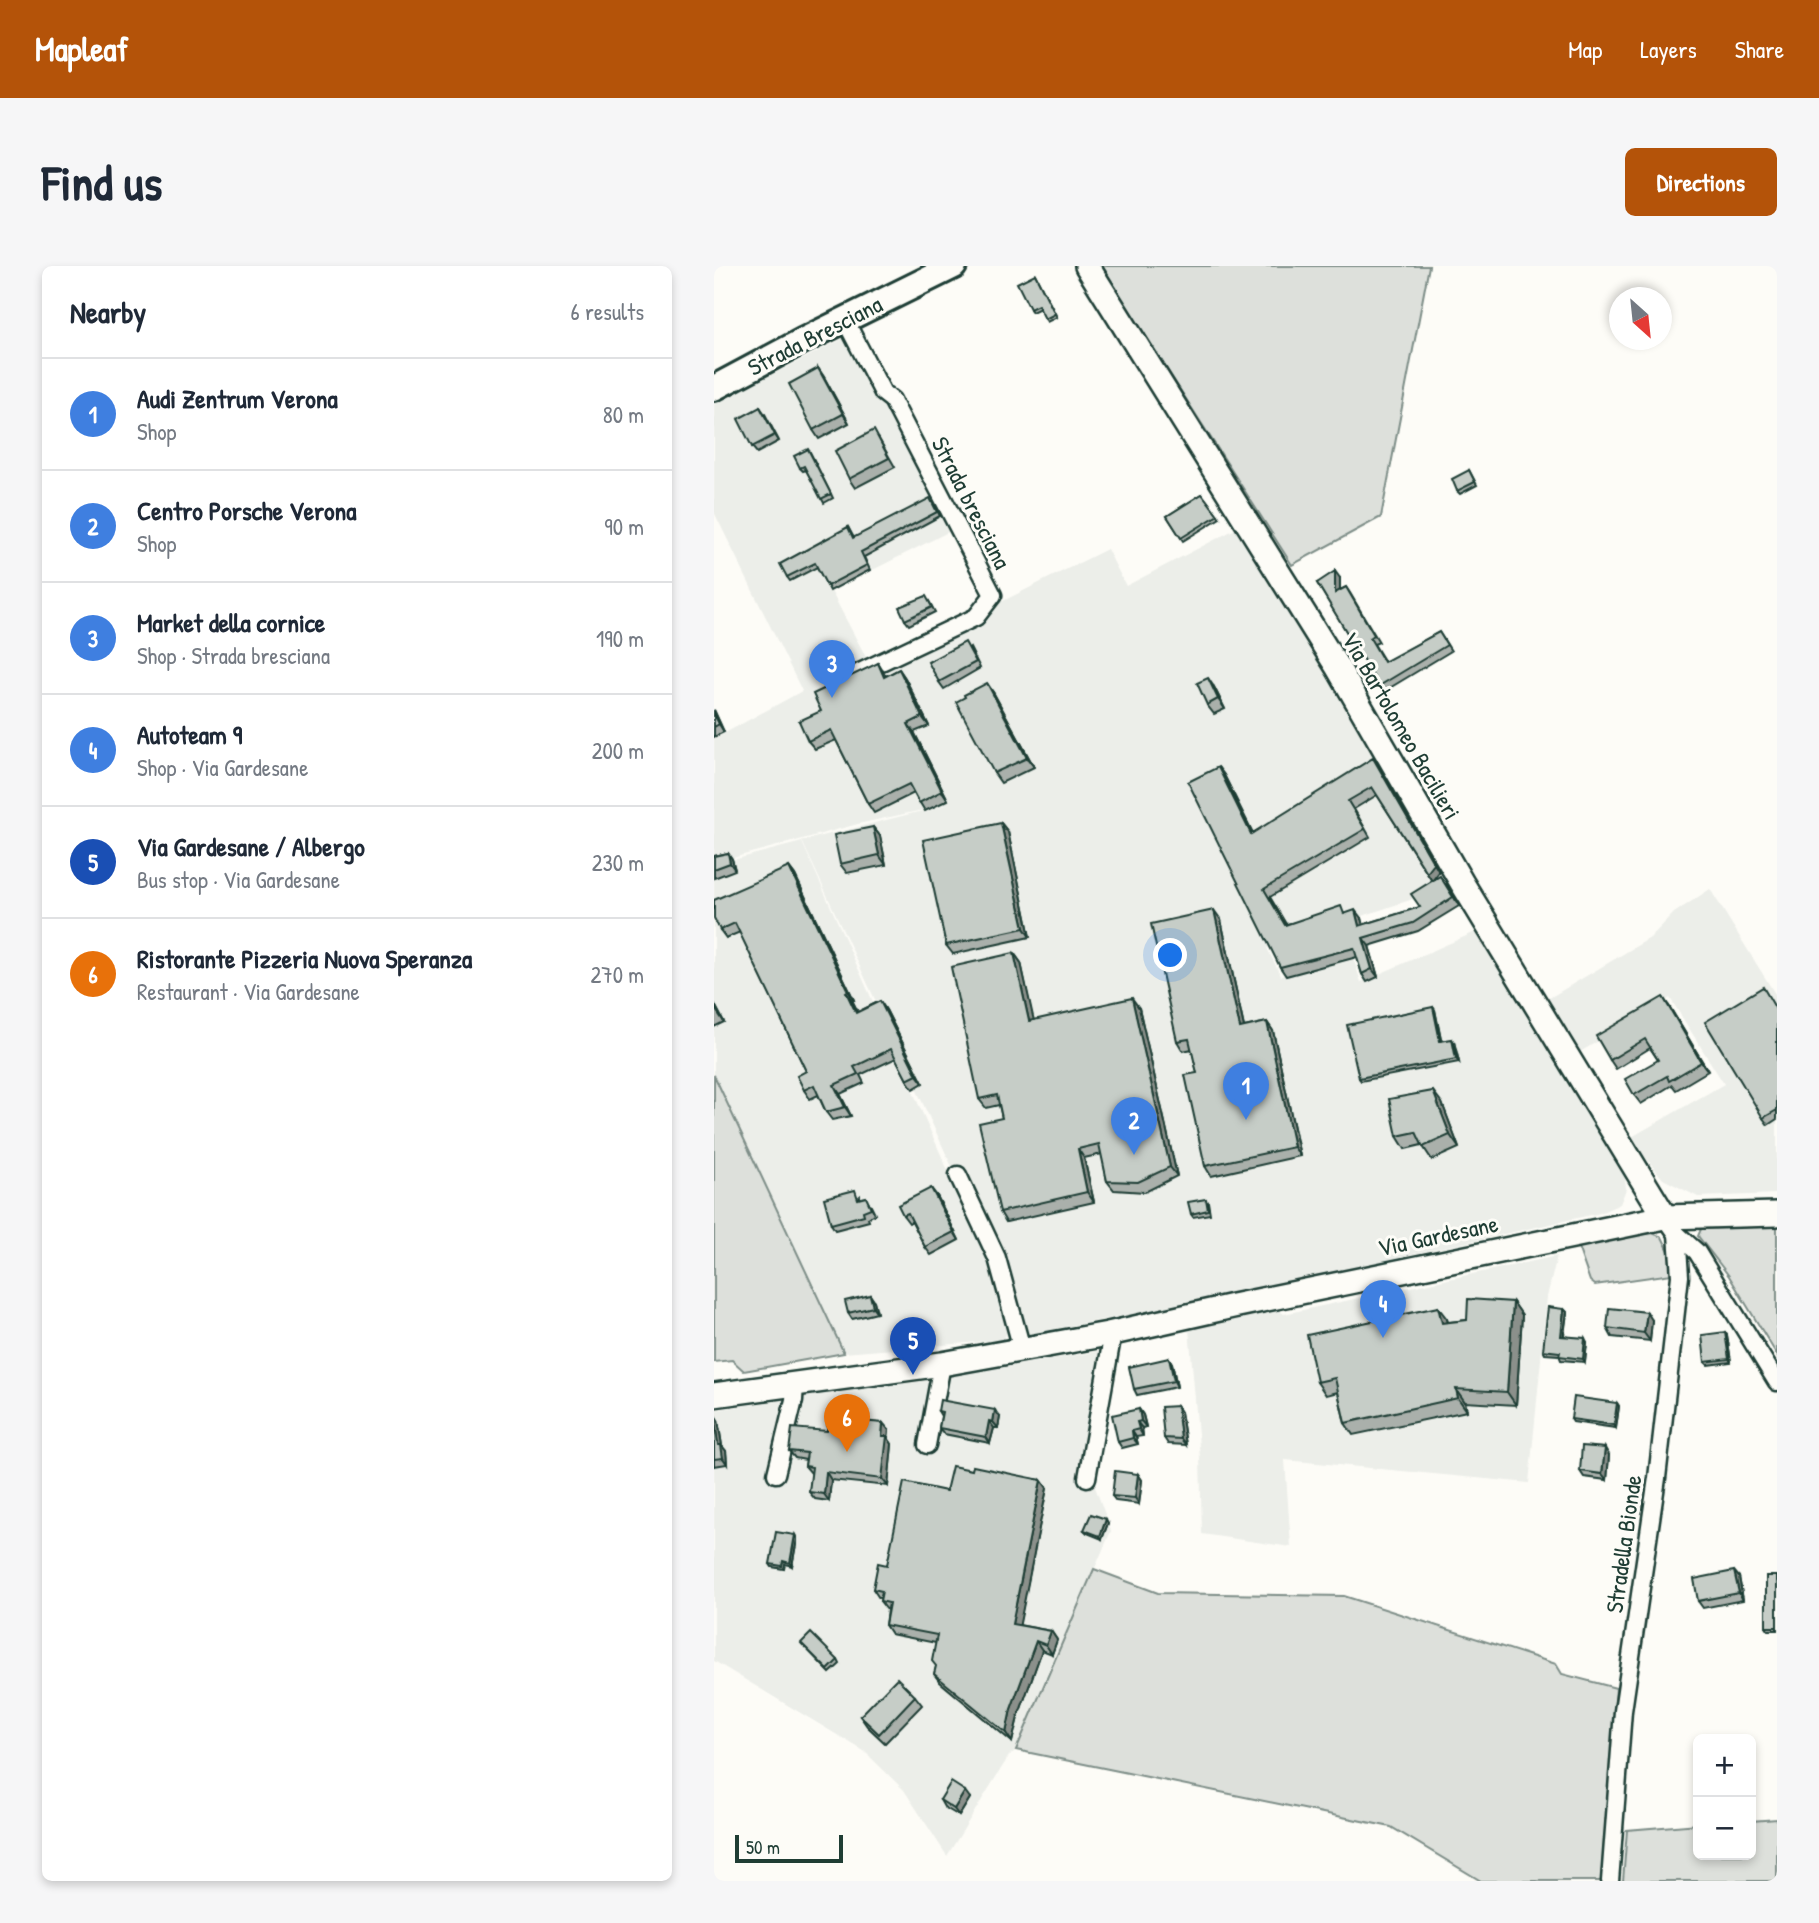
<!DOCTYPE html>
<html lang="en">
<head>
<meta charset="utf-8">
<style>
  :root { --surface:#fff; --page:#f6f6f7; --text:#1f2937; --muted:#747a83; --line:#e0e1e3; --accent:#b45309 }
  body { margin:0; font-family:"Patrick Hand",sans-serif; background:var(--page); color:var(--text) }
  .controls { position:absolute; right:21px; bottom:21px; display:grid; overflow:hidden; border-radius:10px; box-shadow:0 4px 10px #0003 }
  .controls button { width:63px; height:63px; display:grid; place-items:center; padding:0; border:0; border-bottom:2px solid var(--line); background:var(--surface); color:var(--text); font:35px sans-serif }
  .compass { position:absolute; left:895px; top:21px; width:63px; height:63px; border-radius:50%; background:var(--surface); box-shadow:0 4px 10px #0003; rotate:153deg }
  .scale { position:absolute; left:21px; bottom:18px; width:108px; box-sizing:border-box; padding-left:7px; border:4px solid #1f3d34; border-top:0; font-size:19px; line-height:24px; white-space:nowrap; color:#1f3d34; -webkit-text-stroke:5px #fdfcf7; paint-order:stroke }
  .you { position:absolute; left:457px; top:690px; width:24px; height:24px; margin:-18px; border:5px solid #fff; border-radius:50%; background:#1a73e8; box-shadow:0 0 0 10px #1a73e833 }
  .badge { display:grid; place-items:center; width:46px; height:46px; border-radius:50%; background:var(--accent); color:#fff; font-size:23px; font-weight:700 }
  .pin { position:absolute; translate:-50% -58px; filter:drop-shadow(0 2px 4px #0008) }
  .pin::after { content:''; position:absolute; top:37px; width:24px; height:21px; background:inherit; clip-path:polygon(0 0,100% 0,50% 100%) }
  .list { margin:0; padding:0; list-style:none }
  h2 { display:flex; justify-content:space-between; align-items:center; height:91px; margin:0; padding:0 28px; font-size:30px }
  h2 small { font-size:23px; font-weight:400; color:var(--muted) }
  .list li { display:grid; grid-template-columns:46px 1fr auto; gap:21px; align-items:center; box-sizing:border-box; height:112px; padding:0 28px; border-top:2px solid var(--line) }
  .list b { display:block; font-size:26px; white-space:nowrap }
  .list p { margin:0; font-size:23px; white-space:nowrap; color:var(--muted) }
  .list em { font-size:23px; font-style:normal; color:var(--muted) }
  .map { position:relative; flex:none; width:1063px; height:1615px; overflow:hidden; border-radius:10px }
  header { display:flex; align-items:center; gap:42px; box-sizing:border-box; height:98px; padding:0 35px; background:var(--accent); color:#fff }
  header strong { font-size:33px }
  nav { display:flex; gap:38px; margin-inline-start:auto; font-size:24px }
  .intro { display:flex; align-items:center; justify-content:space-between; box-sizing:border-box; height:168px; padding:0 42px }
  h1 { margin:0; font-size:49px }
  .button { padding:18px 32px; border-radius:10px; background:var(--accent); color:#fff; font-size:24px; font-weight:700 }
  main { display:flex; gap:42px; padding:0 42px }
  aside { flex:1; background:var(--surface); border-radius:10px; box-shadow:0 4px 10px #0003 }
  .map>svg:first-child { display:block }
  .built { fill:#eceee9 }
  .green { fill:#dde0db; stroke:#7e8e88; stroke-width:2 }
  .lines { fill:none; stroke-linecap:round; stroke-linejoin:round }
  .street-casing { stroke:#1f3d34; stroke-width:21 }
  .secondary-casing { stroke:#1f3d34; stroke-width:28 }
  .primary-casing { stroke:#1f3d34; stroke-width:30 }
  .street { stroke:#fdfcf7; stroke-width:16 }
  .secondary { stroke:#fdfcf7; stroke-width:23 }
  .primary { stroke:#fdfcf7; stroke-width:24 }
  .wall { fill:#aab0ab; stroke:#1f3d34; stroke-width:2 }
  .shaded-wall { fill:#8b908b; stroke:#1f3d34; stroke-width:2 }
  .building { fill:#c6cdc7; stroke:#1f3d34; stroke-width:2 }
  .labels { text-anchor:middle; stroke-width:6; stroke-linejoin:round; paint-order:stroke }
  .street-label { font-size:24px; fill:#1f3d34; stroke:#fdfcf7 }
</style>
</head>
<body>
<header>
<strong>Mapleaf</strong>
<nav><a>Map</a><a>Layers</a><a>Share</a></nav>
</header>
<div class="intro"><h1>Find us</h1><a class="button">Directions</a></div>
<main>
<aside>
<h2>Nearby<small>6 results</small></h2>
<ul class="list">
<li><span class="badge" style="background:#3f7fe0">1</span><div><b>Audi Zentrum Verona</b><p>Shop</p></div><em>80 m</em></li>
<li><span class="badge" style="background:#3f7fe0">2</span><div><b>Centro Porsche Verona</b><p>Shop</p></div><em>90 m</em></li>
<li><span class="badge" style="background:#3f7fe0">3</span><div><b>Market della cornice</b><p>Shop · Strada bresciana</p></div><em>190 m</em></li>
<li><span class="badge" style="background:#3f7fe0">4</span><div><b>Autoteam 9</b><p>Shop · Via Gardesane</p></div><em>200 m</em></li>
<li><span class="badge" style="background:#1a4fb4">5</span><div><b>Via Gardesane / Albergo</b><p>Bus stop · Via Gardesane</p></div><em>230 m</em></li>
<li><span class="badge" style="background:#e8710a">6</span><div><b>Ristorante Pizzeria Nuova Speranza</b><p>Restaurant · Via Gardesane</p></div><em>270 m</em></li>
</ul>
</aside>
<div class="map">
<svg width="1063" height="1615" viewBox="0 0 1063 1615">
  <rect width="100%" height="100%" fill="#fdfcf7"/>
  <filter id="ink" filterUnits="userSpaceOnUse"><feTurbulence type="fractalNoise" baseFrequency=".0143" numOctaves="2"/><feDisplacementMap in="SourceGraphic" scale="14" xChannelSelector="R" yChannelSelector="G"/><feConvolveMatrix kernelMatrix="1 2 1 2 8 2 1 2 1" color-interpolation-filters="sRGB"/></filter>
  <g filter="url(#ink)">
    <!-- built -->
    <g class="built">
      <polygon points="146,64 250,258 117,325 154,395 291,334 393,283 412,320 527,260 739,608 696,634 553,682 567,710 638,688 647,716 766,664 911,912 912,923 906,938 886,947 482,1036 315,1068 88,575 236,538 144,558 0,597 0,473 88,425 0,246 0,138"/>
      <polygon points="88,576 280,1008 294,1063 290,1074 130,1087 0,809 0,599"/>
      <polygon points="996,623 1063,731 1063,928 984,931 949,913 916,872 1010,818 956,732 866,786 832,734 936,672 960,647"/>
      <polygon points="843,990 833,1031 815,1217 571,1194 577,1281 488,1268 486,1192 475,1063 564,1044 570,1048"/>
      <polygon points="403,1081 380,1218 397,1265 302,1484 295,1490 233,1590 190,1524 150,1485 0,1395 0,1144 369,1088"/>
    </g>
    <!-- green -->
    <g class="green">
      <polygon points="387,0 715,0 667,251 578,299"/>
      <polygon points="0,809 130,1087 30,1105 18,1094 0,1096"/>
      <polygon points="1063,960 1063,1089 1015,1010 984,970 987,963"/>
      <polygon points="938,967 948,971 955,985 958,1008 881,1019 876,1015 863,978"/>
      <polygon points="380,1303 444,1327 630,1330 842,1398 848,1408 902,1422 887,1615 767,1615 677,1561 302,1484"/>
      <polygon points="1063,1553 1063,1615 909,1615 913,1564 984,1558 984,1589 1037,1589 1037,1555"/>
    </g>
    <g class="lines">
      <defs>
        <g id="street">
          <polyline points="131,54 169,127 178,134 279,329 262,351 146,406"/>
          <polyline points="244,909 283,992 308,1083"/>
          <polyline points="963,968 983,986 1063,1116"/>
          <polyline points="213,1179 228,1098"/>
          <polyline points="62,1208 80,1134 81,1117"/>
          <polyline points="373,1212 399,1067"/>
          <polyline points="896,1615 909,1445 943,1212 966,1010 963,968 951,951"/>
        </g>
        <g id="secondary">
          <polyline points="373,0 624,402 748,617 951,951"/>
          <polyline points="0,1129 228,1098 394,1068 519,1040 951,951 1063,948"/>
        </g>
        <polyline id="primary" points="0,122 88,75 240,0"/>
      </defs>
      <!-- street casing -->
      <use href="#street" class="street-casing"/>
      <!-- secondary casing -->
      <use href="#secondary" class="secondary-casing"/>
      <!-- primary casing -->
      <use href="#primary" class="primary-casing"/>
      <!-- street -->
      <use href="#street" class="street"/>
      <!-- secondary -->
      <use href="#secondary" class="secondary"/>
      <!-- primary -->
      <use href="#primary" class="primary"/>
    </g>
    <!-- wall -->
    <g class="wall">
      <polygon points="321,8 343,51 333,56 326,42 318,46 316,43"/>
      <polygon points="104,102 110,111 135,157 105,173 99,164"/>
      <polygon points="46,141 65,175 43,187 38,181"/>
      <polygon points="165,173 181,201 141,222 135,213"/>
      <polygon points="96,186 119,232 110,237 92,204 89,205 86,202"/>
      <polygon points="755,204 763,219 746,228 743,225"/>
      <polygon points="488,228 506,252 469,275 453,250"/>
      <polygon points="219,236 226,250 150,291 156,304 116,325 103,301 76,315 73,311 134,261 140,272"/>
      <polygon points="626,312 626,324 632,321 636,327 665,376 660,378 671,396 725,366 737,385 669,426 603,317"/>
      <polygon points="215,335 221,346 195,359 191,354"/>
      <polygon points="256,382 266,402 230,423 225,416"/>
      <polygon points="164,397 172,410 185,403 191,412 215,460 200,466 234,534 211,545 200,527 160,547 154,538 122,474 101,483 94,475 107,445"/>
      <polygon points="500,421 511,443 500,448 493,439"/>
      <polygon points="279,426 320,501 287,517 280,507 251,431"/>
      <polygon points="0,444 10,466 0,471"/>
      <polygon points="664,500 725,606 718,615 663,529 640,543 656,571 556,631 572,658 632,647 647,652 648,659 706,641 732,618 745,640 704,665 655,680 664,711 653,716 648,708 643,691 572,710 566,701 504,501 510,509 539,567"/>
      <polygon points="287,557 294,566 316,671 239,688 232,679"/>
      <polygon points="159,561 166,570 172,599 133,607 126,598"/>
      <polygon points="14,587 18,593 21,604 0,612 0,590"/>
      <polygon points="75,601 81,609 140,734 138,734 144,746 166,735 172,744 209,817 199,823 193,814 182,792 146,809 150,817 126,828 137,850 118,854 112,846 104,829 96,833 90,824 92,805 26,666 12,672 6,664"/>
      <polygon points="507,654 530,761 553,756 559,765 586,890 497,910 491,900 483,807 478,783 469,785 463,775"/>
      <polygon points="300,687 307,697 319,754 425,742 463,910 431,926 400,924 393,915 388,888 370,892 380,936 292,956 286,946 288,852 285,839 272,842 265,833"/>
      <polygon points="0,737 10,756 0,761"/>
      <polygon points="955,740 994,805 962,824 958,819 927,838 920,829 944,794 936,782 902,803 896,794"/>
      <polygon points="719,741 721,744 727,775 740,776 745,796 647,815 645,812"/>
      <polygon points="1063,744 1063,853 1054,859 1049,852"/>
      <polygon points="728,837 745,882 718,894 708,879 691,883 683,870"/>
      <polygon points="146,930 146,933 156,938 161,948 154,952 155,955 121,964 117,958"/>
      <polygon points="223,930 245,974 217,989 211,981 198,955 195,957 189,949"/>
      <polygon points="494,936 496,948 479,951 477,948"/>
      <polygon points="156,1029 160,1035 163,1047 138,1053 134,1047"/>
      <polygon points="799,1036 808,1049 802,1139 751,1136 753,1145 639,1169 631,1157 624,1126 612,1129 603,1116 733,1053 734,1056 753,1054"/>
      <polygon points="850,1043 853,1046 850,1070 873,1076 871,1096 847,1094 845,1089 831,1088 829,1084"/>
      <polygon points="938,1054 936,1075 898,1071 893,1062"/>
      <polygon points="1011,1066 1013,1069 1017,1096 994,1099 991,1096"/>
      <polygon points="455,1092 458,1097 463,1121 423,1129 420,1123"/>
      <polygon points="903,1137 905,1140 902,1162 859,1156 857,1153"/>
      <polygon points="463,1140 467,1146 472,1179 454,1178 450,1172"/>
      <polygon points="425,1143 429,1149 432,1161 428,1162 429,1170 422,1171 424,1178 408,1182 404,1176"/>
      <polygon points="224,1145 286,1151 284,1162 280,1162 276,1177 230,1168 225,1162 227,1150"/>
      <polygon points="0,1148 4,1154 8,1180 12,1185 13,1198 0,1200"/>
      <polygon points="175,1164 174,1172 178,1178 174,1220 117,1214 115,1235 101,1233 95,1226 98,1208 91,1200 92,1194 81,1192 75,1185 113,1165"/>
      <polygon points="895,1189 893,1214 870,1211 866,1205"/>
      <polygon points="258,1204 327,1214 333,1222 305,1359 337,1365 343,1374 338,1388 328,1384 304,1451 298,1476 226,1416 220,1408 222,1401 222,1377 177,1368 171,1359 173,1344 166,1335 167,1332 165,1332 159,1323 173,1299 232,1225"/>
      <polygon points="424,1208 428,1214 425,1238 402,1235 398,1230"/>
      <polygon points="394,1257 388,1273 373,1267 370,1264"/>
      <polygon points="81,1269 83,1273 78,1300 71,1298 70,1303 58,1301 56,1298"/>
      <polygon points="1063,1310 1063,1364 1054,1364 1052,1361"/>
      <polygon points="1025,1311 1029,1334 989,1342 984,1335"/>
      <polygon points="87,1377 124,1394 126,1398 116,1407"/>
      <polygon points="201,1430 208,1439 171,1477 153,1460 146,1450"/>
      <polygon points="256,1532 245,1550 230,1541 226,1534"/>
    </g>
    <!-- shaded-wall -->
    <g class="shaded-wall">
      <polygon points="104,102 110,111 135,157 129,148"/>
      <polygon points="46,141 51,148 65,175 61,169"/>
      <polygon points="621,305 626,312 626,333 621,327"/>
      <polygon points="185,403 191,412 215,460 208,451"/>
      <polygon points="494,412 500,421 511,443 504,433"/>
      <polygon points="273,417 279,426 320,501 313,492"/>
      <polygon points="0,444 10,466 5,458 0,448"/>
      <polygon points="194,458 200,466 234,534 228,525"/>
      <polygon points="659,492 725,606 718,615 713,607"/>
      <polygon points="504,501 510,509 543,576 537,568"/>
      <polygon points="287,557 294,566 316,671 310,662"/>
      <polygon points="159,561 166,570 172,599 165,589"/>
      <polygon points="14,587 18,593 21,604 16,597"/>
      <polygon points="75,601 81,609 140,734 134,725"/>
      <polygon points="500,644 507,654 532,771 526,762"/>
      <polygon points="641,644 647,652 651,668 645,660"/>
      <polygon points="649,672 655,680 664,711 658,703"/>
      <polygon points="300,687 307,697 322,764 315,755"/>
      <polygon points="132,726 138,734 148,755 142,747"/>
      <polygon points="949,731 955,740 994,805 987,796"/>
      <polygon points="418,732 425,742 463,910 456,901"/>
      <polygon points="166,735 172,744 209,817 203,809"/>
      <polygon points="0,737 10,756 0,741"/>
      <polygon points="719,741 721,744 728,778 726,775"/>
      <polygon points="553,756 559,765 586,890 580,881"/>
      <polygon points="738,773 740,776 745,796 742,793"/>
      <polygon points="120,819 126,828 137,850 131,841"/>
      <polygon points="719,825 728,837 745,882 736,869"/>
      <polygon points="364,883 370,892 380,936 373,926"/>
      <polygon points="217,922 223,930 245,974 240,966"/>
      <polygon points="156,1029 160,1035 163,1047 159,1041"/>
      <polygon points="799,1036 808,1049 802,1139 793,1126"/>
      <polygon points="724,1041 733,1053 736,1069 728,1057"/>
      <polygon points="850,1043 853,1046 849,1073 847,1070"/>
      <polygon points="933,1046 938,1054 936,1075 930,1067"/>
      <polygon points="1011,1066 1013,1069 1017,1096 1015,1093"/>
      <polygon points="871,1072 873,1076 871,1096 869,1093"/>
      <polygon points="455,1092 458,1097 463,1121 460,1115"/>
      <polygon points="742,1123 751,1136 753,1145 744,1132"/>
      <polygon points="903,1137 905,1140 902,1162 900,1159"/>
      <polygon points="463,1140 467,1146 472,1179 467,1173"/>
      <polygon points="425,1143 429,1149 432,1161 427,1155"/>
      <polygon points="281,1144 286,1151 284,1162 279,1156"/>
      <polygon points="0,1148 4,1154 8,1180 12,1185 13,1198 9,1192 4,1179"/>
      <polygon points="275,1155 280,1162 276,1177 272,1171"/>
      <polygon points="423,1156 428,1162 429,1170 425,1163"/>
      <polygon points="169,1157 175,1164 174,1172 178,1178 174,1220 168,1213 168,1170"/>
      <polygon points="418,1165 422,1171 424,1178 419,1172"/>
      <polygon points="891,1182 895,1189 893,1214 888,1208"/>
      <polygon points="112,1206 117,1214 115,1235 110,1228"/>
      <polygon points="424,1208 428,1214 425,1238 421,1232"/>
      <polygon points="327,1214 333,1222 304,1367 298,1358"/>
      <polygon points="392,1253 394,1257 388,1273 386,1270"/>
      <polygon points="81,1269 83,1273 78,1300 76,1297"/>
      <polygon points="1020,1305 1025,1311 1029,1334 1025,1327"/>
      <polygon points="337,1365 343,1374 338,1388 332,1379"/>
      <polygon points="322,1375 328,1384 304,1451 298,1476 292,1467 297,1443"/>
      <polygon points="251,1525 256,1532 245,1550 240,1543"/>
    </g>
    <!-- building -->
    <g class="building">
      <polygon points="321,8 341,48 331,53 324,39 316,43 303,17"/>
      <polygon points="104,102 129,148 99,164 75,118"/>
      <polygon points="46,141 61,169 38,181 24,153"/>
      <polygon points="160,164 175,192 135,213 121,185"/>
      <polygon points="94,183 117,228 107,233 90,200 86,202 80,190"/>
      <polygon points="755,204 761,216 743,225 738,213"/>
      <polygon points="488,228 504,249 467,272 453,250"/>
      <polygon points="216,232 223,246 147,286 153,299 113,320 101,297 73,311 66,298 134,261 139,272"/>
      <polygon points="621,305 621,327 632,321 660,369 656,372 670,396 725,366 733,379 665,420 603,317"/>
      <polygon points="212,330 218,341 191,354 185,341"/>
      <polygon points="251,376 262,396 225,416 214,396"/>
      <polygon points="164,397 170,411 185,403 208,451 194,458 228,525 205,537 195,518 154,538 117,464 94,475 85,455 107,445 99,428"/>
      <polygon points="494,412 504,433 493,439 483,417"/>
      <polygon points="273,417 313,492 280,507 242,436 251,431 250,429"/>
      <polygon points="0,448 5,458 0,461"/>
      <polygon points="659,492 720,598 713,607 658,521 634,535 651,563 550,623 571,659 627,640 630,648 641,644 645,660 706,641 697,628 726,610 739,631 699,657 649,672 658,703 648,708 640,682 566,701 474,516 504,501 537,568"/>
      <polygon points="287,557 310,662 232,679 209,574"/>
      <polygon points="159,561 165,589 126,598 120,569"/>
      <polygon points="14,587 16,597 0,603 0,590"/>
      <polygon points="75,601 134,725 132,726 142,747 166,735 203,809 193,814 177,783 140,801 144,808 120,819 131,841 112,846 100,819 90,824 83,810 92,805 21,657 6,664 0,652 0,634"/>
      <polygon points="500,644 526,762 553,756 580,881 491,900 471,809 483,807 475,773 463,775 437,658"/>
      <polygon points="300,687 315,755 418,732 456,901 424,916 393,915 385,878 364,883 373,926 286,946 265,857 288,852 283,829 265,833 237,701"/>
      <polygon points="1049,721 1063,745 1063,844 1049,852 991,756"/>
      <polygon points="949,731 987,796 955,815 953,810 920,829 911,813 944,794 931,773 896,794 882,770"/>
      <polygon points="719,741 726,775 738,773 742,793 645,812 633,759"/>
      <polygon points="719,825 736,869 709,881 702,866 683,870 675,833"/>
      <polygon points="217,922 240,966 211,981 194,947 189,949 184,939"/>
      <polygon points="141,924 144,933 152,931 157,942 149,945 150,949 117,958 110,932"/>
      <polygon points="492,933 494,944 477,948 474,936"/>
      <polygon points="156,1029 159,1041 134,1047 131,1035"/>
      <polygon points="754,1033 799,1036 793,1126 742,1123 744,1132 631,1157 621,1112 603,1116 593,1069 724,1041 728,1057 753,1054"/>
      <polygon points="834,1041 850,1043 847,1070 871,1072 869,1093 845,1090 846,1086 829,1084"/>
      <polygon points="895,1042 933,1046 930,1067 893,1062"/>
      <polygon points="1011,1066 1015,1093 991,1096 988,1069"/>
      <polygon points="455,1092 460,1115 420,1123 415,1101"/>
      <polygon points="860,1131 903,1137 900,1159 857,1153"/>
      <polygon points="226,1134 281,1144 279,1156 275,1155 272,1171 225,1162 228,1146 224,1145"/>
      <polygon points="463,1140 467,1173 450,1172 447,1141"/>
      <polygon points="425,1143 427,1155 423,1156 425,1163 418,1165 419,1172 404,1176 398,1149"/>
      <polygon points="0,1150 4,1179 7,1179 9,1192 0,1193"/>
      <polygon points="114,1152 169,1157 168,1170 173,1170 168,1213 112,1206 110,1228 95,1226 98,1201 91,1200 93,1187 75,1185 78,1162 113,1165"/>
      <polygon points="868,1180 891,1182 888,1208 866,1205"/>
      <polygon points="238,1200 258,1204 259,1200 327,1214 298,1358 337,1365 332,1379 322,1375 297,1443 292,1467 220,1408 222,1400 218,1395 223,1369 171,1359 175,1337 166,1335 168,1325 159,1323 164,1297 173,1299 190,1216 232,1225"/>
      <polygon points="401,1205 424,1208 421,1232 398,1230"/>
      <polygon points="377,1248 392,1253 386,1270 370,1264"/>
      <polygon points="62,1266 81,1269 76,1297 69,1295 68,1300 56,1298"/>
      <polygon points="1020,1305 1025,1327 984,1335 980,1313"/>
      <rect x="1052" y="1310" width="11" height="51"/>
      <polygon points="97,1367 124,1394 114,1404 87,1377"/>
      <polygon points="183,1412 201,1430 165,1468 146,1450"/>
      <polygon points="237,1516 251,1525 240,1543 226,1534"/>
    </g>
  </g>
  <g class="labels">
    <!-- street labels -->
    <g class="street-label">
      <text transform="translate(101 70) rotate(-27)" y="8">Strada Bresciana</text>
      <text transform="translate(257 237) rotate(63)" y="8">Strada bresciana</text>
      <text transform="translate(687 460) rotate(60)" y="8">Via Bartolomeo Bacilieri</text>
      <text transform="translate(724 970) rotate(-12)" y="8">Via Gardesane</text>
      <text transform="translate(910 1278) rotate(-82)" y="8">Stradella Bionde</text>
    </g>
  </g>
</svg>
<div class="controls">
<button>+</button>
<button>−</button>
</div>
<svg class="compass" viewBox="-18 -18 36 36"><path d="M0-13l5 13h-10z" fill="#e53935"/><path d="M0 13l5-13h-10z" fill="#747a83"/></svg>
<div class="scale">50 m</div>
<div class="you"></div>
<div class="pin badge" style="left:532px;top:854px;background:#3f7fe0">1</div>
<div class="pin badge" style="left:420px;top:889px;background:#3f7fe0">2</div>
<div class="pin badge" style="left:118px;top:432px;background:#3f7fe0">3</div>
<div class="pin badge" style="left:669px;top:1072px;background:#3f7fe0">4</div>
<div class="pin badge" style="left:199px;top:1109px;background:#1a4fb4">5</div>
<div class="pin badge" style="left:133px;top:1186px;background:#e8710a">6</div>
</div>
</main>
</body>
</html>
